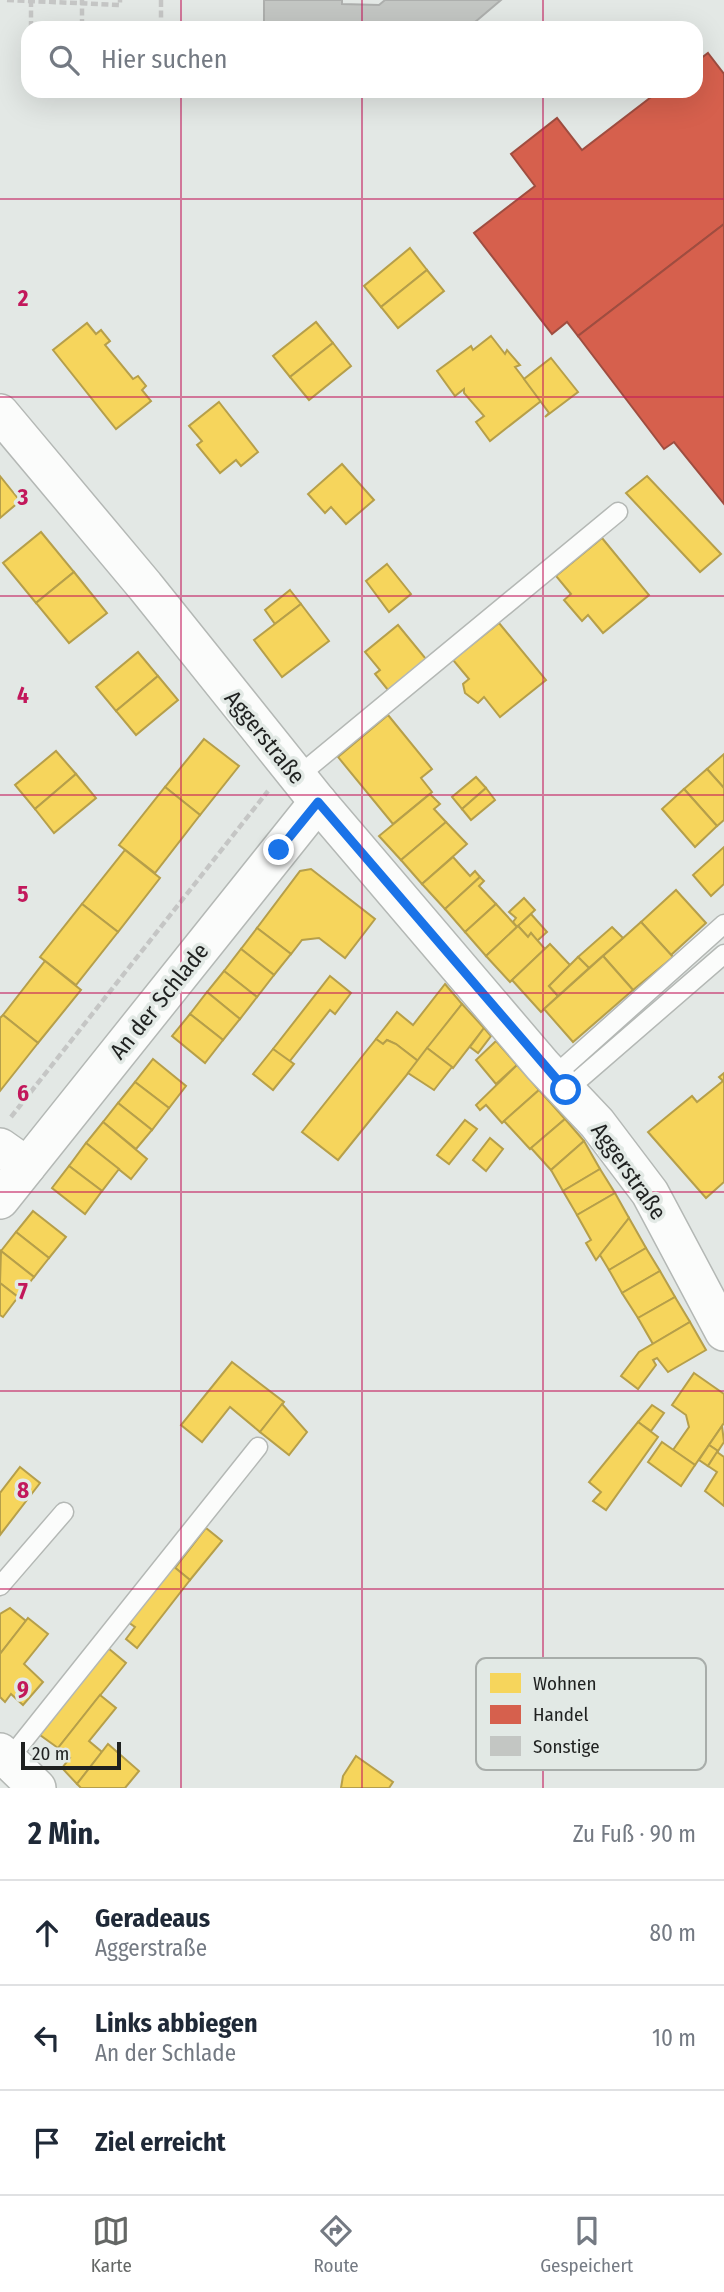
<!DOCTYPE html>
<html lang="de">
<head>
<meta charset="utf-8">
<style>
  :root { --surface:#fff; --page:#f2f2f3; --text:#1f2937; --muted:#747a83; --line:#e0e1e3; --accent:#646765 }
  body { margin:0; font-family:"Fira Sans Condensed",sans-serif; background:var(--page); color:var(--text) }
  .scale { position:absolute; left:21px; bottom:18px; width:100px; box-sizing:border-box; padding-left:7px; border:4px solid #1f2120; border-top:0; font-size:19px; line-height:24px; white-space:nowrap; color:#1f2120; -webkit-text-stroke:5px #e2e9e5; paint-order:stroke }
  .stop { position:absolute; width:21px; height:21px; margin:-16px; border:5px solid #1a73e8; border-radius:50%; background:#fff }
  .stop.end { background:#1a73e8; border-color:#fff; box-shadow:0 2px 7px #0008 }
  .list { margin:0; padding:0; list-style:none }
  h2 { display:flex; justify-content:space-between; align-items:center; height:91px; margin:0; padding:0 28px; font-size:30px }
  h2 small { font-size:23px; font-weight:400; color:var(--muted) }
  .list li { display:grid; grid-template-columns:46px 1fr auto; gap:21px; align-items:center; box-sizing:border-box; height:105px; padding:0 28px; border-top:2px solid var(--line) }
  .list b { display:block; font-size:26px; white-space:nowrap }
  .list p { margin:0; font-size:23px; white-space:nowrap; color:var(--muted) }
  .list em { font-size:23px; font-style:normal; color:var(--muted) }
  .icon { flex:none; width:38px; height:38px; fill:none; stroke:currentColor; stroke-width:2; stroke-linecap:round; stroke-linejoin:round }
  .map { position:relative; flex:none; width:724px; height:1788px; overflow:hidden }
  .search { position:absolute; background:var(--surface); box-shadow:0 7px 28px #0002; left:21px; right:21px; top:21px; height:77px; display:flex; align-items:center; gap:18px; box-sizing:border-box; padding:0 24px; border-radius:21px; color:var(--muted); font-size:26px }
  .sheet { height:406px; background:var(--surface) }
  nav { display:flex; justify-content:space-around; align-items:center; box-sizing:border-box; height:98px; border-top:2px solid var(--line); background:var(--surface); font-size:19px; color:var(--muted) }
  nav a { display:grid; justify-items:center; gap:4px }
  nav .on { color:var(--accent) }
  .map>svg:first-child { display:block }
  .homes { fill:#f6d55c; stroke:#b69f4a; stroke-width:2 }
  .shops { fill:#d6604d; stroke:#9f4d40; stroke-width:2 }
  .building { fill:#c3c6c3; stroke:#adafad; stroke-width:2 }
  .lines { fill:none; stroke-linecap:round; stroke-linejoin:round }
  .service-casing { stroke:#b4b8b5; stroke-width:21 }
  .minor-casing { stroke:#b4b8b5; stroke-width:40 }
  .path { stroke:#c5c6c5; stroke-width:4.5; stroke-dasharray:7 3.5; stroke-linecap:butt }
  .service { stroke:#fbfcfb; stroke-width:18 }
  .minor { stroke:#fbfcfb; stroke-width:37 }
  .route { stroke:#1a73e8; stroke-width:9 }
  .grid { fill:none; stroke:#c2185b; stroke-width:2; stroke-opacity:0.55 }
  .labels { text-anchor:middle; stroke-width:7; stroke-linejoin:round; paint-order:stroke }
  .street-label { font-size:23px; fill:#1f2120; stroke:#e2e9e5 }
  .key { fill:#e2e9e5; stroke:#a8adaa; stroke-width:2 }
  .key-label { font-size:19px; fill:#1f2120 }
  .grid-label { font-size:23px; text-anchor:middle; font-weight:bold; fill:#c2185b; stroke:#e2e9e5; stroke-width:7; stroke-linejoin:round; paint-order:stroke }
</style>
</head>
<body>
<div class="map">
<svg width="724" height="1788" viewBox="0 0 724 1788">
  <rect width="100%" height="100%" fill="#e3e8e5"/>
  <!-- homes -->
  <g class="homes">
    <polygon points="410,248 427,270 381,307 364,286"/>
    <polygon points="427,270 444,291 398,328 381,307"/>
    <polygon points="316,322 333,343 290,377 273,356"/>
    <polygon points="87,323 96,334 101,330 110,341 105,345 133,379 138,376 146,386 142,390 151,401 116,429 53,350"/>
    <polygon points="491,336 505,354 507,350 520,365 515,367 541,401 490,441 476,422 484,416 464,393 464,389 455,396 437,371 471,346 473,350"/>
    <polygon points="333,343 351,366 309,400 290,377"/>
    <polygon points="551,358 578,392 545,417 549,413 524,379"/>
    <polygon points="219,402 258,452 241,466 236,460 220,473 197,445 202,441 189,426"/>
    <polygon points="342,464 374,500 346,524 331,507 325,513 308,494"/>
    <polygon points="0,476 20,501 0,518"/>
    <polygon points="647,476 721,554 700,572 626,493"/>
    <polygon points="41,532 74,572 36,603 3,563"/>
    <polygon points="602,538 649,595 603,633 588,615 582,621 564,600 571,594 556,576"/>
    <polygon points="387,564 411,594 389,612 366,581"/>
    <polygon points="74,572 107,613 69,643 36,603"/>
    <polygon points="290,590 301,604 275,624 265,610"/>
    <polygon points="301,604 329,641 282,677 254,640"/>
    <polygon points="499,623 546,680 500,717 484,697 478,703 465,693 463,684 469,679 453,660"/>
    <polygon points="398,625 426,659 388,690 375,674 380,670 365,652"/>
    <polygon points="138,652 158,676 116,711 96,687"/>
    <polygon points="158,676 178,700 136,735 116,711"/>
    <polygon points="388,715 432,769 421,778 432,792 393,824 338,757"/>
    <polygon points="204,739 239,766 200,815 165,787"/>
    <polygon points="56,751 76,774 35,809 15,785"/>
    <polygon points="724,754 724,788 707,769"/>
    <polygon points="707,769 724,788 724,820 717,826 684,789"/>
    <polygon points="76,774 96,798 54,833 35,809"/>
    <polygon points="476,777 486,788 462,809 452,797"/>
    <polygon points="165,787 200,815 155,873 119,845"/>
    <polygon points="486,788 495,800 471,820 462,809"/>
    <polygon points="684,789 717,826 695,847 662,809"/>
    <polygon points="430,794 440,804 434,809 446,822 401,860 379,836"/>
    <polygon points="446,822 467,844 422,884 401,860"/>
    <polygon points="724,847 724,884 711,896 693,875"/>
    <polygon points="125,850 160,878 118,932 82,904"/>
    <polygon points="453,857 470,876 475,871 480,877 445,909 422,884"/>
    <polygon points="311,869 375,919 345,958 319,938 302,940 291,954 257,928 300,871"/>
    <polygon points="480,877 484,881 479,886 496,904 465,932 445,909"/>
    <polygon points="676,890 706,923 671,955 641,922"/>
    <polygon points="524,898 535,910 517,927 513,922 516,918 509,912"/>
    <polygon points="82,904 118,932 76,985 40,957"/>
    <polygon points="496,904 517,927 486,956 465,932"/>
    <polygon points="531,914 547,932 537,941 531,933 528,937 518,926"/>
    <polygon points="641,922 673,957 633,990 603,956"/>
    <polygon points="518,926 528,937 531,933 545,949 510,982 486,956"/>
    <polygon points="612,927 623,938 589,968 578,957"/>
    <polygon points="257,928 291,954 274,975 241,949"/>
    <polygon points="550,944 570,965 549,986 558,996 541,1012 512,980"/>
    <polygon points="241,949 274,975 257,997 224,971"/>
    <polygon points="603,956 633,990 573,1042 544,1009"/>
    <polygon points="578,957 589,968 558,996 549,986"/>
    <polygon points="45,961 81,990 38,1043 3,1015"/>
    <polygon points="224,971 257,997 240,1019 207,992"/>
    <polygon points="330,976 351,993 335,1014 330,1010 289,1062 273,1049"/>
    <polygon points="445,984 462,1004 418,1061 396,1044 387,1040 383,1044 376,1039 397,1012 413,1025"/>
    <polygon points="207,992 240,1019 223,1040 190,1014"/>
    <polygon points="462,1004 484,1028 453,1068 427,1048"/>
    <polygon points="190,1014 223,1040 205,1063 172,1036"/>
    <polygon points="3,1015 38,1043 0,1091 0,1018"/>
    <polygon points="484,1028 491,1036 478,1053 470,1047"/>
    <polygon points="376,1039 383,1044 387,1040 396,1044 418,1061 338,1160 302,1132"/>
    <polygon points="496,1041 517,1065 496,1084 476,1060"/>
    <polygon points="427,1048 452,1067 434,1090 408,1073"/>
    <polygon points="273,1049 294,1064 273,1090 253,1074"/>
    <polygon points="153,1059 186,1086 169,1108 135,1082"/>
    <polygon points="517,1065 539,1090 502,1123 486,1105 480,1110 476,1105"/>
    <polygon points="724,1073 724,1182 706,1198 648,1132 692,1096 697,1102 723,1081 719,1077"/>
    <polygon points="135,1082 169,1108 152,1130 118,1103"/>
    <polygon points="539,1090 565,1119 530,1149 504,1121"/>
    <polygon points="118,1103 152,1130 136,1149 103,1122"/>
    <polygon points="565,1119 584,1141 551,1170 531,1148"/>
    <polygon points="465,1120 477,1129 449,1164 437,1155"/>
    <polygon points="103,1122 147,1159 131,1179 86,1143"/>
    <polygon points="490,1138 503,1149 486,1171 473,1160"/>
    <polygon points="584,1141 600,1169 563,1191 551,1170"/>
    <polygon points="86,1143 119,1169 102,1191 69,1166"/>
    <polygon points="69,1166 102,1191 85,1214 52,1188"/>
    <polygon points="600,1169 615,1193 577,1215 563,1191"/>
    <polygon points="615,1193 629,1218 596,1260 586,1243 591,1240 577,1215"/>
    <polygon points="33,1211 66,1237 49,1258 16,1232"/>
    <polygon points="629,1218 646,1248 609,1270 600,1255"/>
    <polygon points="16,1232 49,1258 34,1277 1,1251"/>
    <polygon points="646,1248 660,1271 622,1293 609,1270"/>
    <polygon points="1,1251 34,1277 18,1297 0,1283"/>
    <polygon points="660,1271 675,1297 638,1318 622,1293"/>
    <polygon points="0,1283 18,1297 3,1317 0,1315"/>
    <polygon points="675,1297 690,1322 653,1344 638,1318"/>
    <polygon points="690,1322 706,1350 668,1372 657,1358 653,1360 656,1365 638,1389 621,1376 639,1352"/>
    <polygon points="232,1362 284,1402 260,1432 230,1407 202,1442 181,1425"/>
    <polygon points="694,1373 724,1394 724,1423 695,1465 673,1450 689,1427 686,1415 672,1405"/>
    <polygon points="282,1404 307,1432 289,1455 260,1432"/>
    <polygon points="652,1405 664,1413 651,1431 638,1422"/>
    <polygon points="638,1422 658,1437 606,1510 593,1501 601,1492 589,1482"/>
    <polygon points="722,1426 724,1442 718,1451 709,1445"/>
    <polygon points="662,1442 695,1465 681,1486 648,1462"/>
    <polygon points="709,1445 718,1451 708,1466 699,1460"/>
    <polygon points="717,1452 724,1457 724,1506 705,1491 717,1472 708,1466"/>
    <polygon points="20,1467 40,1483 0,1535 0,1493"/>
    <polygon points="206,1528 222,1541 190,1580 175,1568"/>
    <polygon points="173,1566 190,1580 137,1648 126,1639 135,1627 128,1622"/>
    <polygon points="10,1608 26,1621 0,1654 0,1614"/>
    <polygon points="28,1618 48,1634 24,1664 43,1682 23,1705 11,1694 5,1702 0,1697 0,1654"/>
    <polygon points="108,1648 126,1663 58,1748 40,1735"/>
    <polygon points="100,1695 116,1708 89,1741 102,1752 77,1784 62,1768 70,1758 58,1748"/>
    <polygon points="108,1744 139,1771 125,1788 81,1788 77,1784"/>
    <polygon points="356,1756 393,1782 389,1788 341,1788 343,1776"/>
  </g>
  <!-- shops -->
  <g class="shops">
    <polygon points="708,53 724,74 724,224 578,336 567,322 552,334 474,233 535,186 511,154 557,118 582,150 659,91 696,91 696,62"/>
    <polygon points="724,224 724,504 674,442 664,449 578,336"/>
  </g>
  <!-- building -->
  <polygon class="building" points="264,0 342,0 342,4 379,5 385,0 501,0 468,28 264,28"/>
  <g class="lines">
    <defs>
      <g id="service">
        <polyline points="297,777 618,512"/>
        <polyline points="554,1076 724,924"/>
        <polyline points="567,1090 724,954"/>
        <polyline points="0,1586 64,1512"/>
        <polyline points="9,1759 258,1447"/>
      </g>
      <g id="minor">
        <polyline points="0,413 145,586 318,802 543,1066 597,1123 650,1193 724,1332"/>
        <polyline points="0,1147 27,1166"/>
        <polyline points="0,1200 318,802"/>
        <polyline points="0,1752 37,1788"/>
      </g>
    </defs>
    <!-- service casing -->
    <use href="#service" class="service-casing"/>
    <!-- minor casing -->
    <use href="#minor" class="minor-casing"/>
    <!-- path -->
    <g class="path">
      <polyline points="7,0 120,5 120,0"/>
      <polyline points="31,0 31,26 133,28"/>
      <polyline points="161,0 161,28"/>
      <polyline points="82,26 82,0"/>
      <polyline points="11,1117 268,791"/>
    </g>
    <!-- service -->
    <use href="#service" class="service"/>
    <!-- minor -->
    <use href="#minor" class="minor"/>
  </g>
  <g class="lines">
    <!-- route -->
    <polyline class="route" points="279,850 318,802 566,1090"/>
  </g>
  <!-- grid -->
  <path class="grid" d="M181 0V28M362 0V28M543 0V28M181 91V1788M362 91V1788M543 91V1788M0 199H724M0 397H724M0 596H724M0 795H724M0 993H724M0 1192H724M0 1391H724M0 1589H724"/>
  <g class="labels">
    <!-- street labels -->
    <g class="street-label">
      <text transform="translate(265 737) rotate(51)" y="8">Aggerstraße</text>
      <text transform="translate(159 1001) rotate(-51)" y="8">An der Schlade</text>
      <text transform="translate(629 1171) rotate(55)" y="8">Aggerstraße</text>
    </g>
  </g>
  <!-- legend -->
  <rect x="476" y="1658" width="230" height="112" rx="10" class="key"/>
  <rect x="490" y="1673" width="31" height="20" fill="#f6d55c"/>
  <rect x="490" y="1705" width="31" height="19" fill="#d6604d"/>
  <rect x="490" y="1736" width="31" height="20" fill="#c3c6c3"/>
  <g class="key-label">
    <text x="533" y="1690">Wohnen</text>
    <text x="533" y="1721">Handel</text>
    <text x="533" y="1753">Sonstige</text>
  </g>
  <g class="grid-label">
    <text x="23" y="306">2</text>
    <text x="23" y="505">3</text>
    <text x="23" y="703">4</text>
    <text x="23" y="902">5</text>
    <text x="23" y="1101">6</text>
    <text x="23" y="1299">7</text>
    <text x="23" y="1498">8</text>
    <text x="23" y="1697">9</text>
  </g>
</svg>
<div class="scale">20 m</div>
<div class="stop" style="left:566px;top:1090px"></div>
<div class="stop end" style="left:279px;top:850px"></div>
<div class="search"><svg class="icon" aria-label="search" viewBox="0 0 24 24"><circle cx="10" cy="10" r="6"/><path d="M15 15l6 6"/></svg>Hier suchen</div>
</div>
<section class="sheet">
<h2>2 Min.<small>Zu Fuß · 90 m</small></h2>
<ul class="list">
<li><svg class="icon" aria-label="ahead" viewBox="0 0 24 24"><path d="M12 20V5M6 11l6-6 6 6"/></svg><div><b>Geradeaus</b><p>Aggerstraße</p></div><em>80 m</em></li>
<li><svg class="icon" aria-label="left" viewBox="0 0 24 24"><path d="M17 20v-9H6M10 6l-5 5 5 5"/></svg><div><b>Links abbiegen</b><p>An der Schlade</p></div><em>10 m</em></li>
<li><svg class="icon" aria-label="arrive" viewBox="0 0 24 24"><path d="M6 21V4h12l-3 4 3 4H6"/></svg><div><b>Ziel erreicht</b></div></li>
</ul>
</section>
<nav>
<a class="on"><svg class="icon" aria-label="map" viewBox="0 0 24 24"><path d="M3 6l6-2 6 2 6-2v14l-6 2-6-2-6 2zM9 4v14M15 6v14"/></svg>Karte</a>
<a><svg class="icon" aria-label="directions" viewBox="0 0 24 24"><path d="M12 3l9 9-9 9-9-9zM9 14v-3h6M13 9l2 2-2 2"/></svg>Route</a>
<a><svg class="icon" aria-label="saved" viewBox="0 0 24 24"><path d="M7 4h10v16l-5-4-5 4z"/></svg>Gespeichert</a>
</nav>
</body>
</html>
